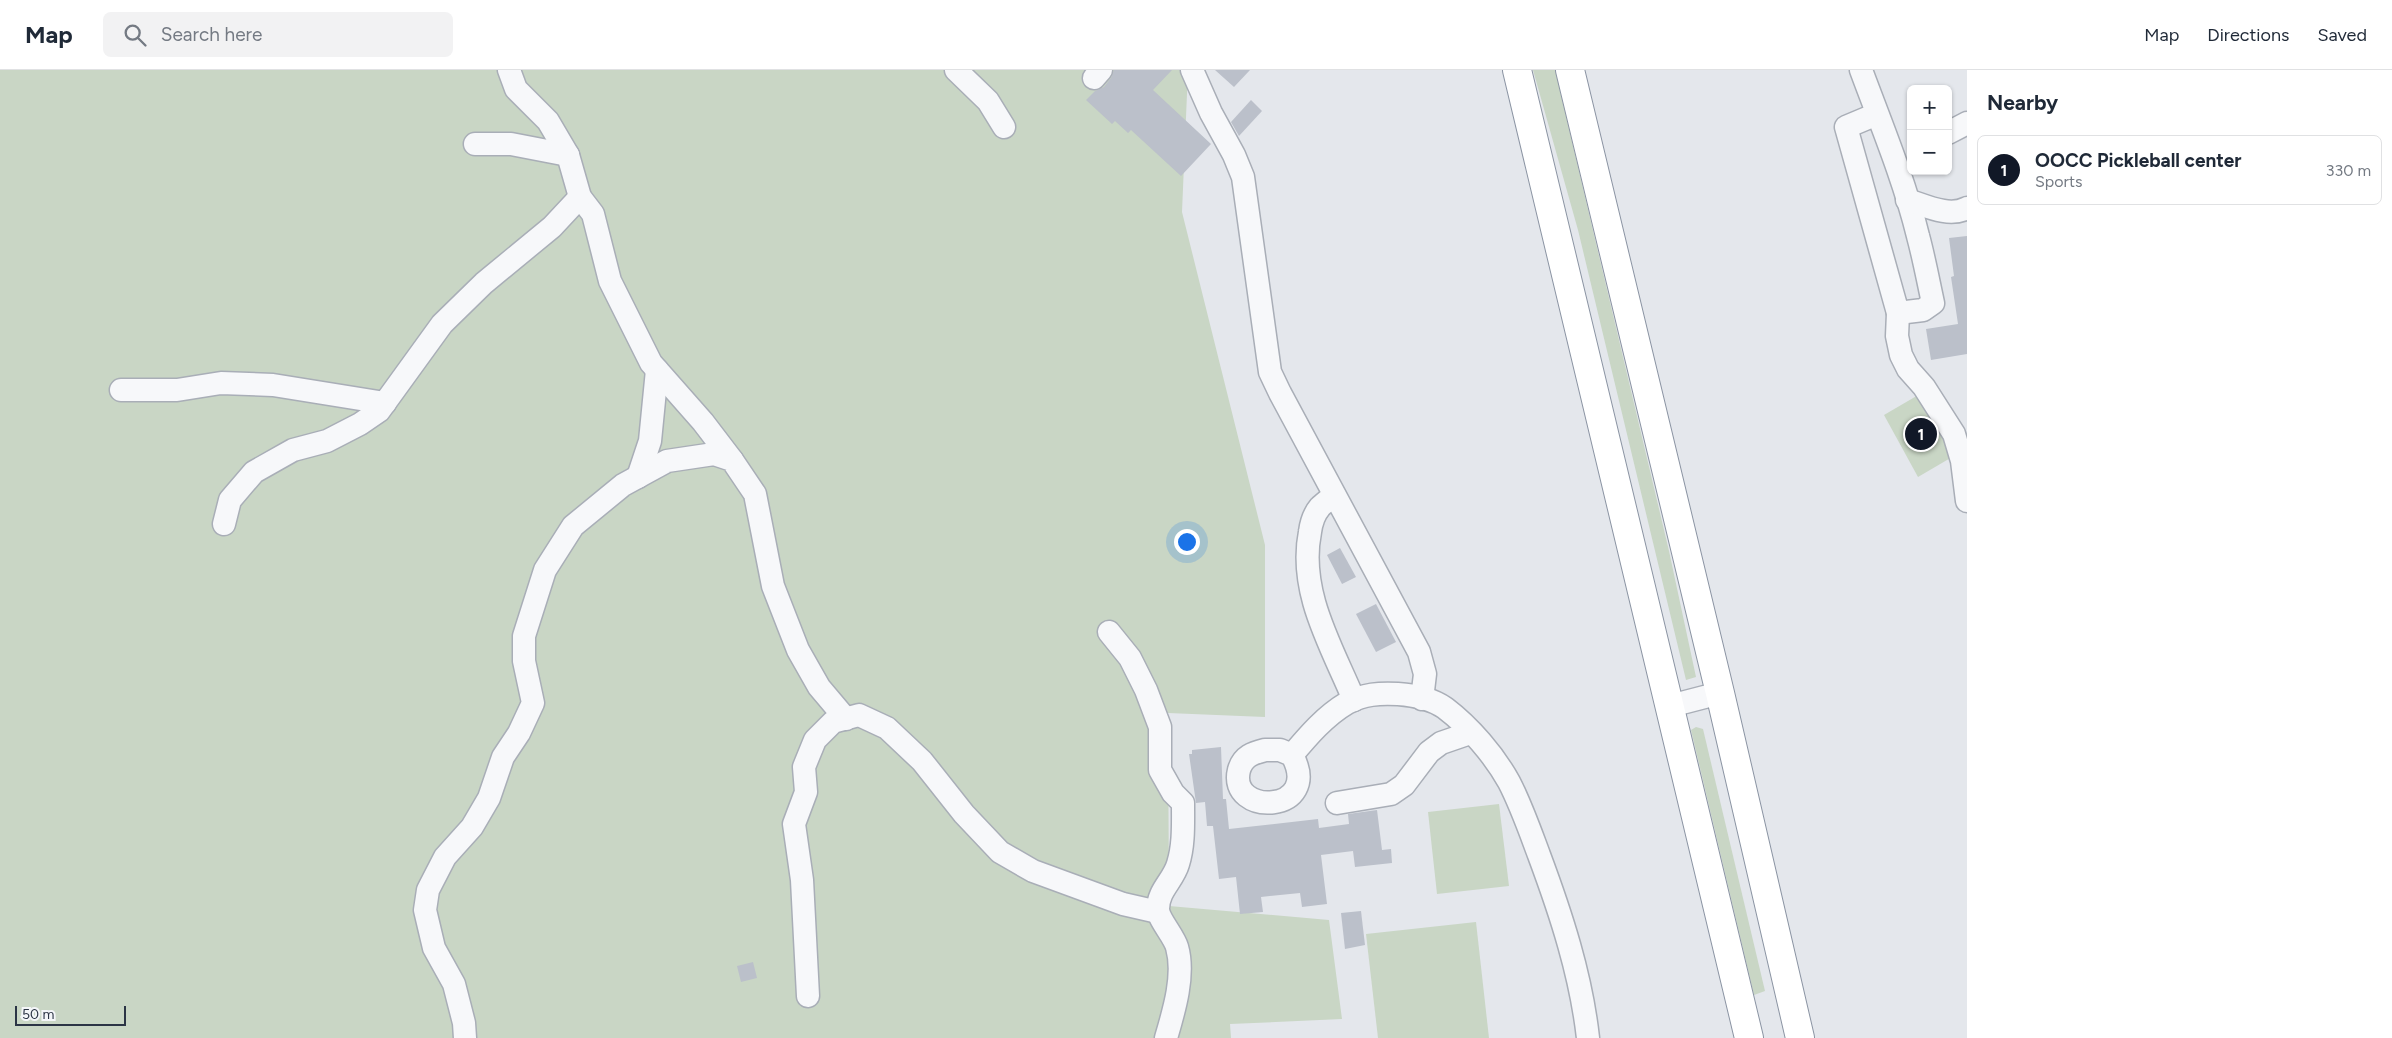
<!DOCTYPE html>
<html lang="en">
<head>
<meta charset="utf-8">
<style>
  :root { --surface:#fff; --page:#f2f2f3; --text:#1f2937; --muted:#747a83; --line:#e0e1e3; --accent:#111827 }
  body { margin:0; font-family:Figtree,sans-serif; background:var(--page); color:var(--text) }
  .controls { position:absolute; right:15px; top:15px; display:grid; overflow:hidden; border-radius:8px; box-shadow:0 1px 4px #0004 }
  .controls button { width:45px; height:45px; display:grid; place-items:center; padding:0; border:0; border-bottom:1px solid var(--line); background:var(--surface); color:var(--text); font:25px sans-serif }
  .scale { position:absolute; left:15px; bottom:12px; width:111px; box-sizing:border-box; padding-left:5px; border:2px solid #2b3445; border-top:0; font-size:14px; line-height:18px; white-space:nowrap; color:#2b3445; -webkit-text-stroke:4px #f4f6f9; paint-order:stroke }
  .you { position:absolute; left:1186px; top:471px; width:18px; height:18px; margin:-12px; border:4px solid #fff; border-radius:50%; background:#1a73e8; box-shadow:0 0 0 8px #1a73e833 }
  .badge { display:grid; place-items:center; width:32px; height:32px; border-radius:50%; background:var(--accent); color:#fff; font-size:16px; font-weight:700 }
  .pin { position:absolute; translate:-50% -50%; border:2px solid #fff; box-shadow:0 1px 5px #0006 }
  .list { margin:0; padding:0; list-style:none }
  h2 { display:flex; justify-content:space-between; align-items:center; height:65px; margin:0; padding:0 20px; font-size:21px }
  h2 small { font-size:16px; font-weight:400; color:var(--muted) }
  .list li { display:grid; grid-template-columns:32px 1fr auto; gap:15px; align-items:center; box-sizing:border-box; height:70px; margin:0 10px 10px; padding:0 10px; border:1px solid var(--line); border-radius:8px }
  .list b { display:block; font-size:19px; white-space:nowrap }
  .list p { margin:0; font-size:16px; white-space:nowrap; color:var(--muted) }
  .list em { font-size:16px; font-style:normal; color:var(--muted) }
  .icon { flex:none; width:28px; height:28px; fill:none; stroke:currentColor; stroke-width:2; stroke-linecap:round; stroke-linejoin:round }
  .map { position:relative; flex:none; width:1967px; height:968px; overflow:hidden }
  header { display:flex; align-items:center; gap:30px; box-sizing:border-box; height:70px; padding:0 25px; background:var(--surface); border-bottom:1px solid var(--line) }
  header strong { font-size:24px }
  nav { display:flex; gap:28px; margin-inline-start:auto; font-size:18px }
  .search { width:350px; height:45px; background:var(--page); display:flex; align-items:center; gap:12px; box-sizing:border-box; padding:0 18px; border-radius:8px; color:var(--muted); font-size:19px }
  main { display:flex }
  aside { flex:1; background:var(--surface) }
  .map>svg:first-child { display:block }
  .green { fill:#c9d6c5 }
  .building { fill:#bbc0ca }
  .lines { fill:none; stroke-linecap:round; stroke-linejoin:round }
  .minor-casing { stroke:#a9aeb7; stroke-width:25 }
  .highway-casing { stroke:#8b94a3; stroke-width:30 }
  .minor { stroke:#f7f8fa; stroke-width:22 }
  .highway { stroke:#fff; stroke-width:28 }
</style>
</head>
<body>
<header>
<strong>Map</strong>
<div class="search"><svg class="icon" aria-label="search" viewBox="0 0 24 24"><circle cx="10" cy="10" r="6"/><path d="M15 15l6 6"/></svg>Search here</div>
<nav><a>Map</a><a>Directions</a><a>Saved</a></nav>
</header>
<main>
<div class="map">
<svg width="1967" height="968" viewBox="0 0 1967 968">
  <rect width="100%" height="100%" fill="#e4e7ec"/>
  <!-- green -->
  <g class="green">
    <polygon points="0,0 1188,0 1182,142 1265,475 1265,647 1168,643 1169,836 1329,850 1342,949 1230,954 1231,968 0,968"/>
    <polygon points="1533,0 1555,0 1669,481 1696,607 1686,610 1578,160"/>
    <polygon points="1920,324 1959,383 1918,407 1884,345"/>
    <polygon points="1696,657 1703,659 1765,921 1754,925 1691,660"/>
    <polygon points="1499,734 1509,816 1437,824 1428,742"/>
    <polygon points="1476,852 1489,968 1378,968 1366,864"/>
  </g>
  <!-- building -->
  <g class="building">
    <polygon points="1114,0 1172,0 1153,20 1211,74 1181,106 1131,60 1128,63 1115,51 1112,54 1086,30 1095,21 1104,17 1111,8"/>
    <polygon points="1215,0 1250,0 1234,17"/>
    <polygon points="1251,30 1262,41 1239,66 1231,52"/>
    <polygon points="1967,166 1967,284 1931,290 1926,259 1958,254 1951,207 1954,206 1949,168"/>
    <polygon points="1340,478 1356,507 1342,514 1327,485"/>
    <polygon points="1376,534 1396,572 1376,582 1356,544"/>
    <polygon points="1221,677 1223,729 1226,729 1229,759 1318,749 1319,758 1349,754 1348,744 1377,740 1382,780 1391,779 1392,793 1355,797 1353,781 1321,785 1327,834 1302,837 1300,823 1261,827 1263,842 1240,844 1236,807 1219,809 1213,756 1207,756 1205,732 1196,733 1189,684 1192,684 1192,680"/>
    <polygon points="1361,841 1365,875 1345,879 1341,843"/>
    <polygon points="753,892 757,908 741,912 737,896"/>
  </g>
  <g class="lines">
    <defs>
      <g id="minor">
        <polyline points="509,0 516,19 548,51 568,85 580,127 593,144 610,211 651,293 703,352 732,390"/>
        <polyline points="956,0 988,31 1004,57"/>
        <polyline points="1192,0 1211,43 1234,85 1243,107 1270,302 1280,323 1419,582 1425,604 1422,629"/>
        <path d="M1861 0C1881 54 1904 109 1918 166 1924 188 1928 210 1933 233L1923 240 1898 243 1846 57 1877 44"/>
        <polyline points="1094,8 1101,0"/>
        <polyline points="1948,63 1967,53"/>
        <polyline points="475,74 511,74 568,85"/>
        <path d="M1907 130C1924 135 1949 148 1967 138"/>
        <polyline points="1898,243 1897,266 1901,285 1908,299 1924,317 1954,364 1962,391 1967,431"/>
        <polyline points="121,320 177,320 221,313 273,315 385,333"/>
        <polyline points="638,407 650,371 657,300"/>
        <path d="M1334 425C1330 429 1324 433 1320 437 1314 444 1311 454 1310 462 1298 522 1332 577 1354 630"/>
        <polyline points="224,454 230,430 254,402 293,380 327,371 360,354 379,341 442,254 484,213 552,157 580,127"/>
        <path d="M1109 562 1130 588 1146 620 1160 657V700L1173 723 1183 733C1183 754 1184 775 1178 794 1173 811 1158 820 1158 839 1158 849 1174 866 1177 877 1185 905 1174 941 1166 968"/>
        <polyline points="1670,636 1720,623"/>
        <path d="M1265 680H1280L1292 685C1324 744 1227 747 1239 700 1243 686 1253 683 1265 680Z"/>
        <path d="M1292 685C1308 666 1325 646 1347 633 1364 624 1379 623 1398 624 1413 625 1432 629 1445 638 1470 657 1494 685 1509 712 1521 735 1530 761 1539 785 1561 844 1581 905 1588 968"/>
        <polyline points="1337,733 1391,724 1404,715 1429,682 1441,673 1470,663"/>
        <polyline points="808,926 802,810 794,754 806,722 804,697 815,670 833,652 859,645 887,658 922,691 964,744 1000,782 1033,801 1123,834 1158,842"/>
        <polyline points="465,968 464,953 454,914 434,878 425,840 428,820 445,787 472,757 489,728 503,687 519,663 533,633 524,591 524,566 545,500 573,456 623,415 667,391 714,384 732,390 755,424 773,516 798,580 819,617 846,649"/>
      </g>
      <g id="highway">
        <polyline points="1517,0 1749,968"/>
        <polyline points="1570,0 1720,623 1800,968"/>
      </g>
    </defs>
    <!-- minor casing -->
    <use href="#minor" class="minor-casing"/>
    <!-- highway casing -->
    <use href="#highway" class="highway-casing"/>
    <!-- minor -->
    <use href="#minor" class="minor"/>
    <!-- highway -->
    <use href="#highway" class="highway"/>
  </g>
</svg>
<div class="controls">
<button>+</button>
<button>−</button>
</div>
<div class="scale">50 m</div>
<div class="you"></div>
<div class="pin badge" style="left:1921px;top:364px">1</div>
</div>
<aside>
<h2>Nearby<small></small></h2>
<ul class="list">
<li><span class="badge">1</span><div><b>OOCC Pickleball center</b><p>Sports</p></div><em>330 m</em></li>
</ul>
</aside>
</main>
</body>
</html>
